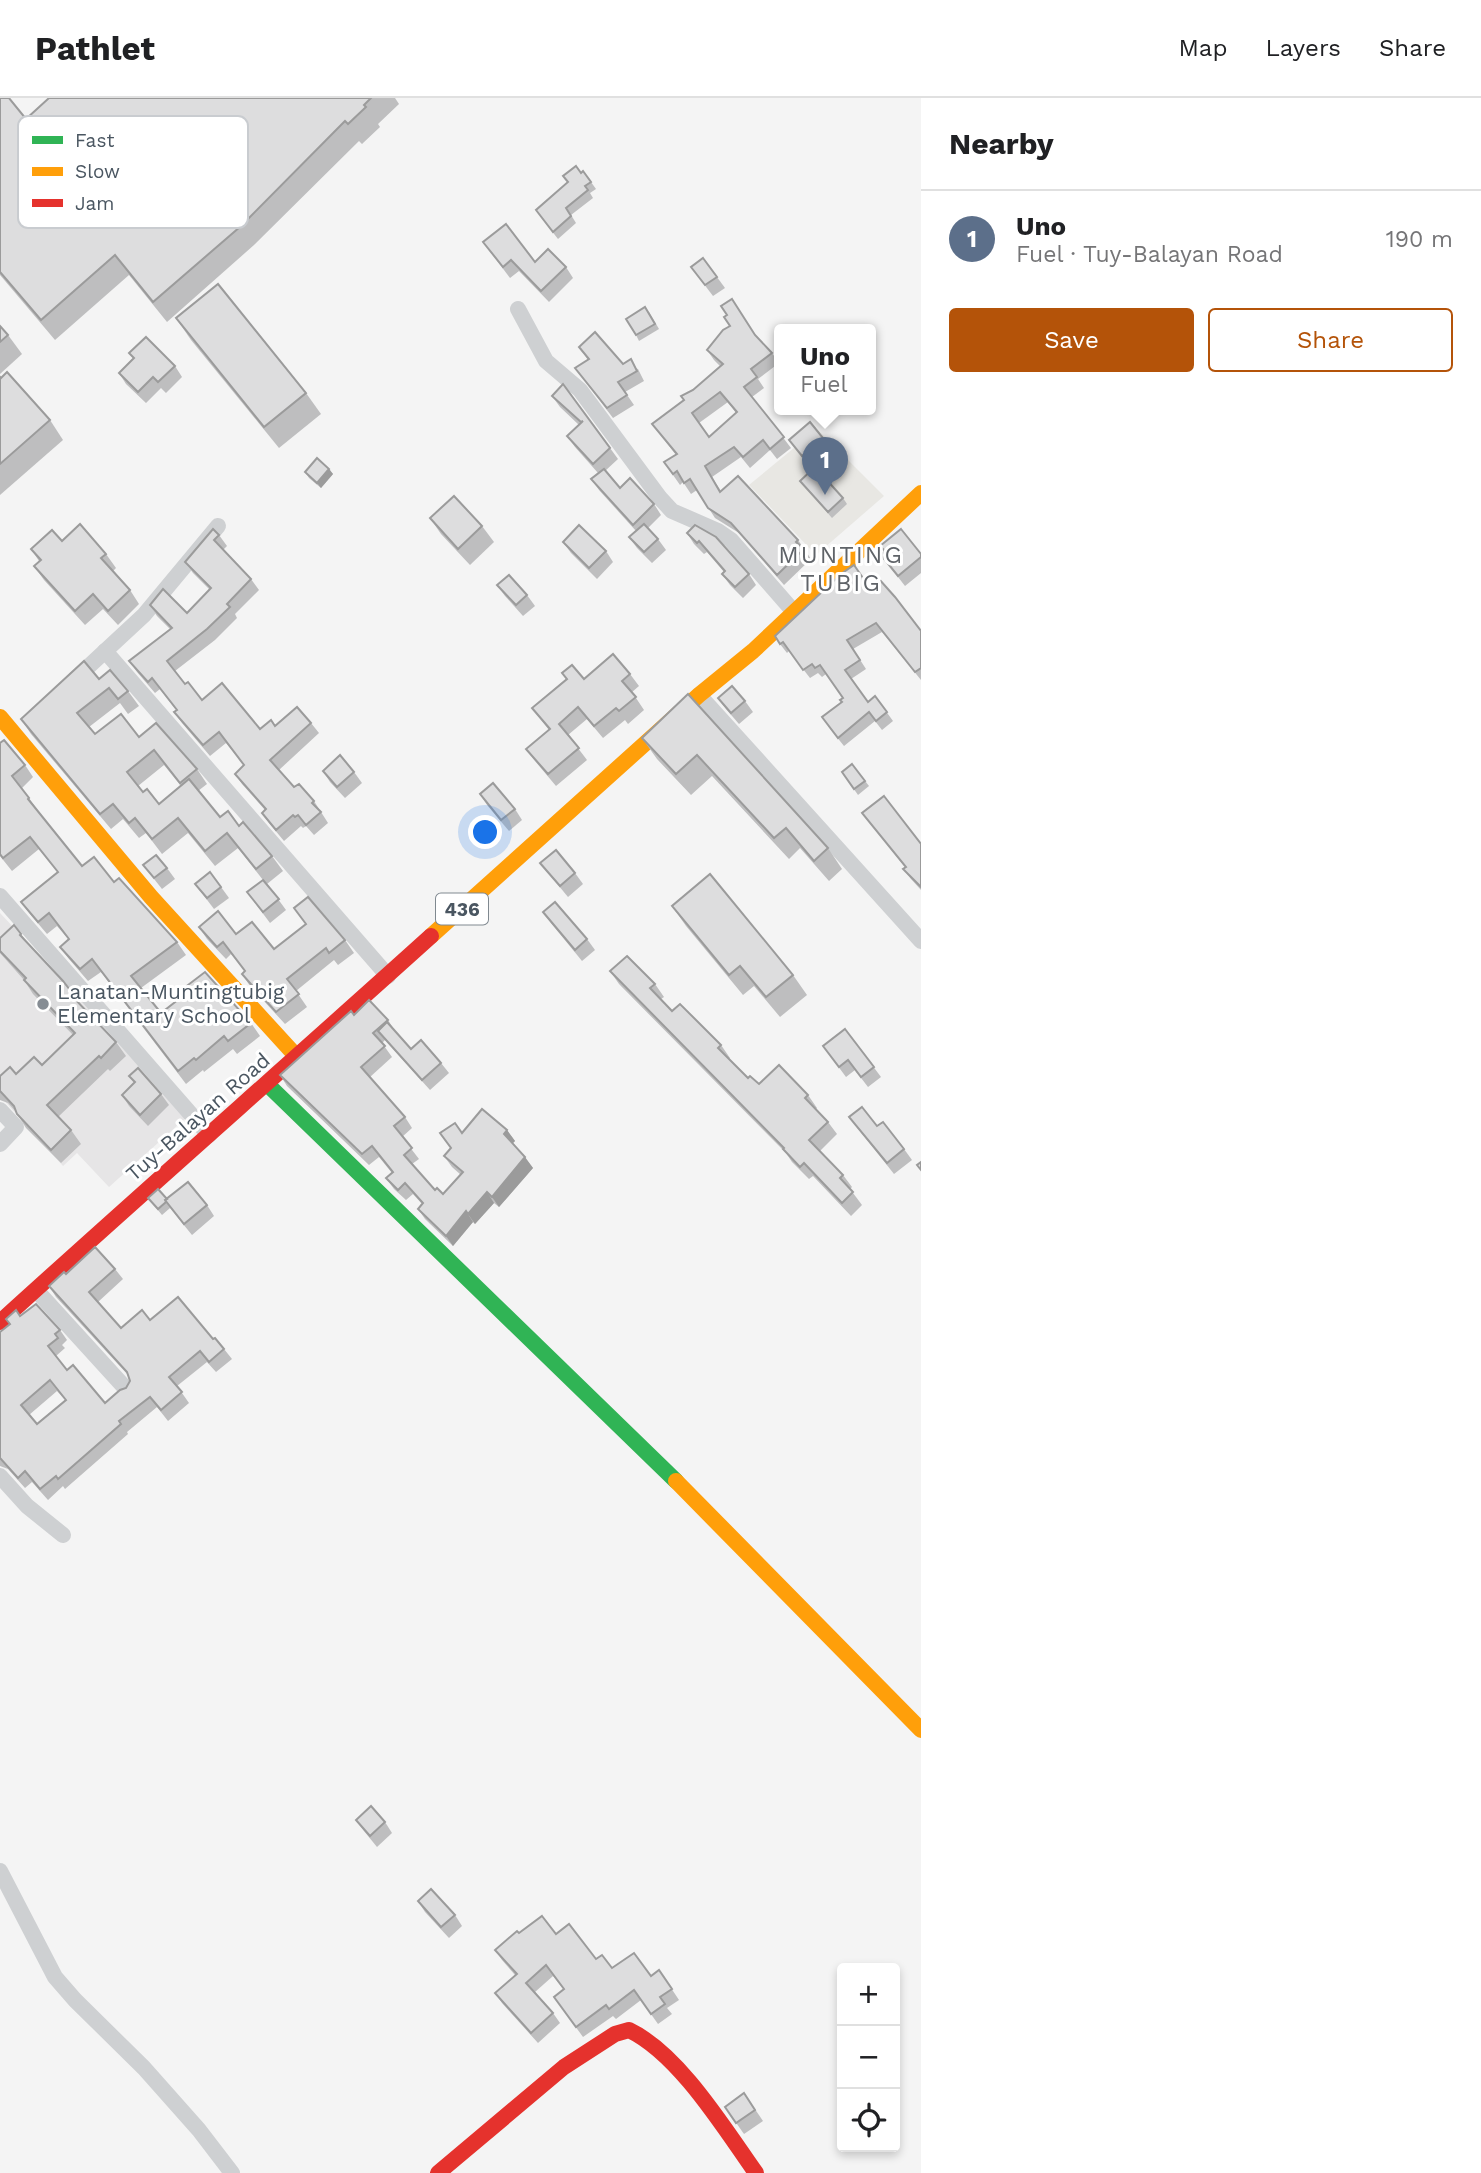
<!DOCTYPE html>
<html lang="en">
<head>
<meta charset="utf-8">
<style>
  :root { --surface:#fff; --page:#f6f6f6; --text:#202124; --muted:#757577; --line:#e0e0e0; --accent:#b45309 }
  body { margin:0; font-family:"Work Sans",sans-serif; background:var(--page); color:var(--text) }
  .controls { position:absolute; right:21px; bottom:21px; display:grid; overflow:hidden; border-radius:7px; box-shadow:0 4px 10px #0003 }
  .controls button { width:63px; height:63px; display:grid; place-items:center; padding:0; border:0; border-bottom:2px solid var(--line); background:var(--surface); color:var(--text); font:35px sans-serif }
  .you { position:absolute; left:486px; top:735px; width:24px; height:24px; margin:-18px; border:5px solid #fff; border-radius:50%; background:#1a73e8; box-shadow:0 0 0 10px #1a73e833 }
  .badge { display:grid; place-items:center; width:46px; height:46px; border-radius:50%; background:var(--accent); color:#fff; font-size:23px; font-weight:700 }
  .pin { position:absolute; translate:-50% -58px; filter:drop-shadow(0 2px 4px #0008) }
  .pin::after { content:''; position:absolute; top:37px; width:24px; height:21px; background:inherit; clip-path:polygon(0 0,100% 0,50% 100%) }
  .popup { position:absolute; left:774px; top:226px; width:102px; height:91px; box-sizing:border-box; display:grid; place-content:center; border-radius:7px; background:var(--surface); filter:drop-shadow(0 2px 5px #0005); font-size:23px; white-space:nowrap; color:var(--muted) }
  .popup b { font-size:26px; color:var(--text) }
  .popup::after { content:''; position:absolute; left:50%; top:100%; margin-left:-14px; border:14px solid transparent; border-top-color:var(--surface) }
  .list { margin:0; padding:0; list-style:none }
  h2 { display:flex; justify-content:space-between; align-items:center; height:91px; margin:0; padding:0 28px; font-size:30px }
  h2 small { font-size:23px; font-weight:400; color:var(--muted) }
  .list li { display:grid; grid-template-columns:46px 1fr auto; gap:21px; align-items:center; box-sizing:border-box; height:98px; padding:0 28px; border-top:2px solid var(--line) }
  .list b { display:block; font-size:26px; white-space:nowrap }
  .list p { margin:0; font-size:23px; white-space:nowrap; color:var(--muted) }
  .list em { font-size:23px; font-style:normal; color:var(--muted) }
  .actions { display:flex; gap:14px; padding:21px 28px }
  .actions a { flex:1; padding:16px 0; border:2px solid var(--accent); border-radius:7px; text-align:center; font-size:24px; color:var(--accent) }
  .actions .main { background:var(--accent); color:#fff }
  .icon { flex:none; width:38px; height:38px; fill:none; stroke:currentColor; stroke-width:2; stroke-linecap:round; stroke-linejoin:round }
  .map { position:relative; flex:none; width:921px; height:2075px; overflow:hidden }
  header { display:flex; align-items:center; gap:42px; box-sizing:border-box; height:98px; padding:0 35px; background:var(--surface); border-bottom:2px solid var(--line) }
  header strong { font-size:33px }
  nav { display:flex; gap:38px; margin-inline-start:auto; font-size:24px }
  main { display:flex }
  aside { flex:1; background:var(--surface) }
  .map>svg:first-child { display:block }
  .commercial { fill:#e8e7e3 }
  .education { fill:#e6e5e6 }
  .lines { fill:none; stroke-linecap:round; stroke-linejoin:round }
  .street { stroke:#ced0d2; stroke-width:16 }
  .fast { stroke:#30b455; stroke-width:16 }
  .slow { stroke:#ff9f0a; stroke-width:16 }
  .jam { stroke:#e5322d; stroke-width:16 }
  .wall { fill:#bebebf; fill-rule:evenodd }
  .shaded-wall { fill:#9b9b9b }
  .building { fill:#ddddde; stroke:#9b9b9b; stroke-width:2; fill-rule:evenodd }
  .poi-dot { fill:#868d94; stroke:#fff; stroke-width:2.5 }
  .labels { text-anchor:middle; stroke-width:6; stroke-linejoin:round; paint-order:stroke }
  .shield { fill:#fff; stroke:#808990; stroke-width:2 }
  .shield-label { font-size:19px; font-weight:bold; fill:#4a5661 }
  .poi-label { font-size:21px; fill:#4a5661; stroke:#fff; text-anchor:start }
  .street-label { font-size:21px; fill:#4a5661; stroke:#fff }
  .quarter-label { font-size:24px; letter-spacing:2px; fill:#5f6368; stroke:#fff }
  .key { fill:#fff; stroke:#c9ccd0; stroke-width:2 }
  .key-label { font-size:19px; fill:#4a5661 }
</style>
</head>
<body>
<header>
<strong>Pathlet</strong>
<nav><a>Map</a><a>Layers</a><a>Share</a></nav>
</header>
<main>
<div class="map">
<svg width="921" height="2075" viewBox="0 0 921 2075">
  <rect width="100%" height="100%" fill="#f4f4f4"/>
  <!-- commercial -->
  <polygon class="commercial" points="817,331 884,398 816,457 749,387"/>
  <!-- education -->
  <polygon class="education" points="0,815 189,1017 109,1089 77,1055 63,1068 0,998"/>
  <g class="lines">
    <!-- street -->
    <g class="street">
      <polyline points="518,211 546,263 580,292 660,400 672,413 718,433 731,442 794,514"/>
      <polyline points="105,553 388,878"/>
      <polyline points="74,582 144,517 218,428"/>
      <polyline points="699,597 921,843"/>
      <polyline points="0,798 209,1037"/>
      <polyline points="0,1012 16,1029 0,1046"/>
      <polyline points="36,1192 127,1292"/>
      <polyline points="0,1378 27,1408 63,1437"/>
      <polyline points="0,1773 55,1879 75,1902 144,1970 199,2032 232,2075"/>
    </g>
    <!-- fast -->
    <polyline class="fast" points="267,986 676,1383"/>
    <!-- slow -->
    <g class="slow">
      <polyline points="0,619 151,799 297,959"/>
      <polyline points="431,838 699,597 753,553 921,395"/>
      <polyline points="676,1383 921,1632"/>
    </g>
    <!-- jam -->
    <g class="jam">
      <path d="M0 1224C143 1094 288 967 431 838"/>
      <path d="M438 2075 564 1969 615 1936 629 1932C679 1956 724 2030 756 2075"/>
    </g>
  </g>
  <!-- wall -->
  <g class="wall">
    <polygon points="0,0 26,21 49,0 395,0 399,6 378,26 380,29 362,46 359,43 254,147 167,224 129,177 55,242 0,177"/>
    <polygon points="583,73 596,91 590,95 593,100 571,117 576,125 558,141 541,119"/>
    <polygon points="483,144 535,164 566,169 573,180 549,204 519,173 510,180"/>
    <polygon points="703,160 725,190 713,198 691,169"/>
    <polygon points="649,214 659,231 639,243 636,237"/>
    <polygon points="176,220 306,295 321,316 279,350 191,242"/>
    <polygon points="0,228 8,237 22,256 0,276"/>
    <path d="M757 239 772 255 779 265 758 281 764 290 752 299 791 350 777 361 770 352 750 370 741 359 712 379 721 393 798 442 811 461 784 487 739 435 715 420 697 392 691 396 683 384 680 387 664 364 676 357 652 326 684 302 693 292 720 268 714 262 707 252ZM728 304 736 315 709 339 699 325Z"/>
    <polygon points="579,249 638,271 644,283 625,294 634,307 613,320 575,270 588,262"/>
    <polygon points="129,255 175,268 182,279 166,295 161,290 146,305 126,286 119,275 133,260"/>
    <polygon points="0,279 50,322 63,342 0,397"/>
    <polygon points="565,288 618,361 605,373 620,390 654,406 661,417 648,430 658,441 666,452 652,465 637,450 629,439 636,433 599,392 591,381 598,375 575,349 567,338 579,327 560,309 552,298"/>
    <polygon points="823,340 831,351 810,369 789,342"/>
    <polygon points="329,371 333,376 321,390 309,380 305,374"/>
    <polygon points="800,383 843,400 847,406 832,420"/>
    <polygon points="430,420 482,428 494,444 470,467 441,436"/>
    <polygon points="687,435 749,476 756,487 743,500 730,487 722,476 724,474 707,454 704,456 694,446"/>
    <polygon points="219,437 227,448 223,452 251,481 259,492 235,516 237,520 215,542 175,573 185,586 202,602 260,631 275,628 311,625 319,635 279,672 294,689 314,703 328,725 314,737 306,728 303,730 301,728 284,743 269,725 262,715 265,712 242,686 235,676 244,667 226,645 210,658 182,625 174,614 177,613 160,591 155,595 137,574 129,563 170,531 157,518 150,507 187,515 210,492 193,475 185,464"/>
    <polygon points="62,443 106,456 116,470 113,473 130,492 139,506 118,527 103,511 85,527 44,482 34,468 39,463 31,451"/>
    <polygon points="563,444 606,453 613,464 597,481 571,455"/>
    <polygon points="880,448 921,456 921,475 905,488 881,457 885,454"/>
    <polygon points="497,487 527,497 535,508 523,518 505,498"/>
    <polygon points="870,490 921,533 921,582 882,534 853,551 866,571 851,581 868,604 875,598 893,623 882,632 875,623 844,648 828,628 843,600 826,576 822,579 818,575 810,580 789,553 787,555 780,546"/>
    <polygon points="562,575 584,581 630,576 639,588 632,594 644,612 628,626 625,622 603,640 587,621 568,637 587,662 556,688 535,663 526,651 549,632 532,610 566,581"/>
    <path d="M99 581 128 593 139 608 128 616 120 605 89 629 95 636 139 639 197 671 207 686 198 693 220 719 239 728 272 758 283 773 267 786 286 812 270 825 247 794 263 782 238 750 215 768 188 735 162 756 146 735 139 740 123 721 111 731 31 636 21 621ZM164 667 181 688 159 706 143 694 138 688Z"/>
    <polygon points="688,596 828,750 842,771 829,783 800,750 789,761 712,678 691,697 657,661 642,640"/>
    <polygon points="718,600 745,603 753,614 739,626 726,611"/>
    <polygon points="0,645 25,667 33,679 22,690 38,713 82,768 114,784 177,844 186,857 141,890 161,915 251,925 260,938 237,956 233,951 204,974 203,972 186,986 101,874 88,883 69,861 60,849 69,842 57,828 47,836 30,816 21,804 58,775 39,751 12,773 0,758"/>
    <polygon points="852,666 869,688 858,697 842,674"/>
    <polygon points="323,673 354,674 362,685 345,700 330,684"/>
    <polygon points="480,696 515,711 522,722 509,733 487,707"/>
    <polygon points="862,715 921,746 921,792 911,781 903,771 905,769"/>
    <polygon points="540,765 575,775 583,786 568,799"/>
    <polygon points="143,767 167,770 175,781 162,791"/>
    <polygon points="195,786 221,789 229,800 214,811"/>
    <polygon points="672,808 793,877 807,897 780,919 754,888 743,897 686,828"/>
    <polygon points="294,810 345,842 354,855 338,867 334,862 296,893 307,909 285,926 250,888 242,876 245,873 231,856 226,861 207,841 199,829 236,836 274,851 306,826"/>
    <polygon points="543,814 587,841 595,852 582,863 551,825"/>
    <polygon points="21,836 29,847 73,896 81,907 116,944 126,958 110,973 108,971 58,1019 71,1032 81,1046 61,1065 26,1030 16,1014 8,1005 0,1002 0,978 16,976 42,967 73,937 33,896 24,882 0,855 0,840"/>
    <polygon points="610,873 655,886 664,899 661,901 672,913 721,947 730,960 729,961 748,980 759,986 808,997 817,1010 816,1011 828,1024 837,1036 820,1053 843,1077 852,1089 850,1091 862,1107 851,1118 813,1078 809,1081 792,1064 786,1055 619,886"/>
    <polygon points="354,917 388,922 395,933 411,951 441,965 449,975 430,992 385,942 382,945 392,959 370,979 405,1019 412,1030 402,1039 419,1061 412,1066 435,1092 443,1096 461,1077 452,1069 444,1058 462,1035 507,1032 515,1043 513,1045 533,1070 499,1109 494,1105 475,1126 473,1124 453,1148 425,1121 418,1111 422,1106 413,1096 406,1102 394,1091 386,1080 392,1075 379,1059 369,1067 287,988 280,977"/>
    <polygon points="845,931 881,979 868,989 855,972 846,979 823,948"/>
    <polygon points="129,978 161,996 169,1007 148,1028 129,1008 122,997 134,985"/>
    <polygon points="849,1019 877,1028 904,1051 912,1062 894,1076"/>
    <polygon points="148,1100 167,1101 207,1107 214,1118 192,1137 170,1110 162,1117"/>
    <path d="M115 1171 123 1181 98 1204 121 1230 150 1222 213 1241 224 1251 232 1261 216 1274 207 1264 177 1288 189 1305 168 1323 157 1309 127 1334 128 1336 65 1391 63 1388 48 1402 32 1384 25 1390 8 1371 0 1368V1234L20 1218 60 1232 67 1242 62 1247 65 1250 56 1258 67 1272 105 1305 126 1290 130 1283 129 1278 56 1199 49 1188 66 1176ZM57 1293 65 1302 37 1326 29 1317Z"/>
    <polygon points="356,1722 385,1724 392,1735 377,1749 364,1733"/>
    <polygon points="418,1803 455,1817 462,1828 449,1840 425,1814"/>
    <polygon points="519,1835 556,1836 596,1861 612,1870 651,1878 659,1872 679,1902 667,1910 672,1916 658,1926 641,1902 616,1921 613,1918 583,1939 554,1899 564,1892 553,1878 535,1894 553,1915 560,1925 538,1945 502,1905 495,1895 515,1877 502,1862 495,1852"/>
    <polygon points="744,1995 763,2023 744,2036 725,2009"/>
  </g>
  <!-- shaded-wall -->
  <g class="shaded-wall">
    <polygon points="329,371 333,376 321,390 317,385"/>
    <polygon points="507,1032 515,1043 512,1046 504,1036"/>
    <polygon points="525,1059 533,1070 499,1109 492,1099"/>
    <polygon points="487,1094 494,1105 475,1126 468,1116"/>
    <polygon points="466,1113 473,1124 453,1148 446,1138"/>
  </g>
  <!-- building -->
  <g class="building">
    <polygon points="0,0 9,0 26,21 49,0 371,0 364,7 366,9 348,26 345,23 241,128 153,204 115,157 41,222 0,174"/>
    <polygon points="576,68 581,75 583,73 591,84 585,88 588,92 566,110 571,118 553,134 536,112 568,84 563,78"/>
    <polygon points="506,126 535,164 548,151 566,169 541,193 511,162 503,169 483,144"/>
    <polygon points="703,160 717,179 705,187 691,169"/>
    <polygon points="218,186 306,295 264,329 176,220"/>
    <path d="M732 201 755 237 772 255 751 271 757 279 744 289 784 339 770 351 763 342 743 359 734 349 705 368 720 394 738 378 798 442 796 444 804 451 777 477 731 425 708 410 690 381 684 385 677 373 673 376 664 364 677 356 652 326 684 302 681 298 693 292 723 266 707 252 723 232 730 228 724 219 727 217 721 208ZM720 294 737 314 709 339 692 315Z"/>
    <polygon points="645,209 655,226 636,237 626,221"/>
    <polygon points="0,228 8,237 0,244"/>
    <polygon points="595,234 623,266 631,261 637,273 618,284 627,297 607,310 575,270 589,261 579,249"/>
    <polygon points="146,239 175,268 158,284 153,279 138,294 119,275 134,260 129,255"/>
    <polygon points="7,274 50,322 0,366 0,279 1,280"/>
    <polygon points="563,286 610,350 593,366 567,338 583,323 581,324 552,298"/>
    <polygon points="810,324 823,340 802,358 789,342"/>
    <polygon points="317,360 329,371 317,385 305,374"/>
    <polygon points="815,369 843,400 828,414 800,383"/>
    <polygon points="604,371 620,390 630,380 654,406 633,427 591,381"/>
    <polygon points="454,398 482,428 458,451 430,420"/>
    <polygon points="80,426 106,456 101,460 130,492 108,513 93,496 75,513 34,468 41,462 31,451 52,432 62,443"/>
    <polygon points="644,426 658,441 644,454 629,439"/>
    <polygon points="579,427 606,453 589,470 563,444"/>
    <polygon points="695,427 716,439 749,476 735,489 722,476 725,473 699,443 697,445 687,435"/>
    <polygon points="213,431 219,437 214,442 251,481 227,506 230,509 207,531 167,563 185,586 188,584 202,602 222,585 260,631 271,622 275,628 297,609 311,625 270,662 294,689 299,686 314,703 312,705 321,714 306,727 298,717 295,719 293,717 276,732 262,715 266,711 235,676 244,667 219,634 203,647 174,614 177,612 152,580 148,584 129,563 172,530 150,507 163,491 187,515 211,490 185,464"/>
    <polygon points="901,431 921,456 921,459 898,478 881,457 885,453 880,448"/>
    <polygon points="854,467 870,490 879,481 895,499 921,533 921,570 915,574 876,525 847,542 860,562 845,572 868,604 875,598 887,614 876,623 869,614 838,640 822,619 842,604 840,602 843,600 820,567 815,570 812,566 803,572 783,544 780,546 775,538 841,476"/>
    <polygon points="509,477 527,497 516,507 497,487"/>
    <polygon points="613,556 630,576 622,583 636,599 619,613 616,610 594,628 578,609 559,626 579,650 548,676 526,651 550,631 532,610 567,581 562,575 572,567 584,581"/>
    <polygon points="84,563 99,581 110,572 128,593 118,601 109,590 77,615 95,636 121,616 139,639 156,625 197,671 180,685 154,652 127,674 143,694 147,691 159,706 189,681 220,719 228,713 239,728 243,724 272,758 256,771 227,735 205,753 178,720 152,741 135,720 129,725 113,706 100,716 21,621"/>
    <polygon points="732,588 745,603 731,615 718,600"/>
    <polygon points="688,596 828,750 814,763 786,730 774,740 697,657 676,676 642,640"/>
    <polygon points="4,642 25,667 12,678 29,700 28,701 82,768 94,759 114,784 119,780 177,844 131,878 161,915 188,894 184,890 205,874 251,925 228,943 224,938 196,962 194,960 178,973 92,861 80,871 60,849 69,841 49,815 38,824 21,804 58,774 30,739 3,760 0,756 0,645"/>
    <polygon points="340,657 354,674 337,689 323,673"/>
    <polygon points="852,666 865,683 854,691 842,674"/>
    <polygon points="493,685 515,711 501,722 480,696"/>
    <polygon points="884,698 921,746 921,789 903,771 906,769 862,715"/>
    <polygon points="556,752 575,775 560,788 540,765"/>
    <polygon points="156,757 167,770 154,780 143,767"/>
    <polygon points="210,774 221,789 207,800 195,786"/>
    <polygon points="710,776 793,877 766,899 740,868 729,877 672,808"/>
    <polygon points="263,782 279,801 263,814 247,794"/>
    <polygon points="308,799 345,842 329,855 326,850 287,881 299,896 276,914 242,876 245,873 223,844 217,849 199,829 218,813 236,836 252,824 274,851 306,826 294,810"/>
    <polygon points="555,804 587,841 575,852 543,814"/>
    <polygon points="14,827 21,836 20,837 63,883 73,896 71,897 116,944 101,960 99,958 47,1007 71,1032 51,1052 17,1016 14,1008 0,993 0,978 10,969 16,976 34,959 42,967 75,935 24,882 26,880 0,853 0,840"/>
    <polygon points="627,858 655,886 650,890 672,913 680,906 721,947 718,950 748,980 750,978 759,986 779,967 808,997 805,1000 828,1024 809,1042 843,1077 840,1080 853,1094 842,1105 804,1065 800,1069 783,1051 784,1050 610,873"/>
    <polygon points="369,902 388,922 373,935 385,948 361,969 405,1019 394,1028 412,1050 404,1057 435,1092 437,1090 443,1096 463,1074 444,1058 451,1050 440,1035 455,1025 462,1035 482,1011 507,1032 504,1036 525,1059 492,1099 487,1094 468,1116 466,1113 446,1138 418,1111 423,1105 405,1085 398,1092 386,1080 393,1074 372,1048 362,1056 280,977 351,913 354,917"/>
    <polygon points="387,924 411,951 421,942 441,965 422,982 378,933"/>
    <polygon points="845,931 874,969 861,979 848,962 839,969 823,948"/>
    <polygon points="138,970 161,996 140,1017 122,997 135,984 129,978"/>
    <polygon points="862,1009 877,1028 883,1024 904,1051 887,1065 849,1019"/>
    <polygon points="921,1064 921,1072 917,1067"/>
    <polygon points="188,1084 207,1107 184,1126 165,1102"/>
    <polygon points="158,1091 167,1101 165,1102 166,1104 158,1111 148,1100"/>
    <path d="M95 1149 115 1171 89 1194 121 1230 142 1212 150 1222 178 1199 213 1241 215 1240 224 1251 209 1264 200 1253 169 1279 182 1294 161 1312 150 1299 119 1323 121 1326 58 1381 56 1378 40 1391 25 1373 18 1380 0 1360V1234L10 1226 6 1221 16 1212 20 1218 36 1206 60 1232 55 1236 58 1240 48 1248 67 1272 73 1267 105 1305 120 1292 126 1290 130 1283 127 1274 49 1188 64 1174 66 1176ZM50 1282 66 1302 37 1326 21 1307Z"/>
    <polygon points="371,1708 385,1724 370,1738 356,1722"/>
    <polygon points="431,1791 455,1817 441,1829 418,1803"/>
    <polygon points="542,1818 556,1836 569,1826 596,1861 602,1857 612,1870 634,1855 651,1878 659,1872 672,1891 660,1899 665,1906 651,1916 634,1892 609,1911 606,1907 576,1929 554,1899 564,1891 546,1867 526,1885 553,1915 531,1935 495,1895 517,1876 495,1852 517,1833 519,1835"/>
    <polygon points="744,1995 755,2012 736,2025 725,2009"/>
  </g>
  <!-- markers -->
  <circle class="poi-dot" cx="43" cy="906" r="7"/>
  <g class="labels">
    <!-- shield labels -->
    <rect class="shield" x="436" y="795.5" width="52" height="31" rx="5"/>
    <g class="shield-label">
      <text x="462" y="818">436</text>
    </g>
    <!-- poi labels -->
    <g class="poi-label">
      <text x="57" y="901">Lanatan-Muntingtubig<tspan x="57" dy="24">Elementary School</tspan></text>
    </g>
    <!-- street labels -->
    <g class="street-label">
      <text transform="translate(198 1019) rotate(-41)" y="7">Tuy-Balayan Road</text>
    </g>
    <!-- quarter labels -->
    <g class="quarter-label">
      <text x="841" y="465">MUNTING<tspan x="841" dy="28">TUBIG</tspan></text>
    </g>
  </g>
  <!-- legend -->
  <rect x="18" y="18" width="230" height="112" rx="10" class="key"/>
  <rect x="32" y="38" width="31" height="8" fill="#30b455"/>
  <rect x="32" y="69" width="31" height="9" fill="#ff9f0a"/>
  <rect x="32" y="101" width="31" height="8" fill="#e5322d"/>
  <g class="key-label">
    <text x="75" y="49">Fast</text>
    <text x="75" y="80">Slow</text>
    <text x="75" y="112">Jam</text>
  </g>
</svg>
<div class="controls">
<button>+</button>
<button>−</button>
<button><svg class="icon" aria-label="locate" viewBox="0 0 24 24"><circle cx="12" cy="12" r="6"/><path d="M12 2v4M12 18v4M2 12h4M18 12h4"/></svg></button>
</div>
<div class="you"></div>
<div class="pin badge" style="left:825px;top:397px;background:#5c6f8a">1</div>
<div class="popup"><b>Uno</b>Fuel</div>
</div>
<aside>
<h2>Nearby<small></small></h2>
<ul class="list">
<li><span class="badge" style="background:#5c6f8a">1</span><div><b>Uno</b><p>Fuel · Tuy-Balayan Road</p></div><em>190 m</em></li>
</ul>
<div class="actions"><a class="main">Save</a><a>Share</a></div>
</aside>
</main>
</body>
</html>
